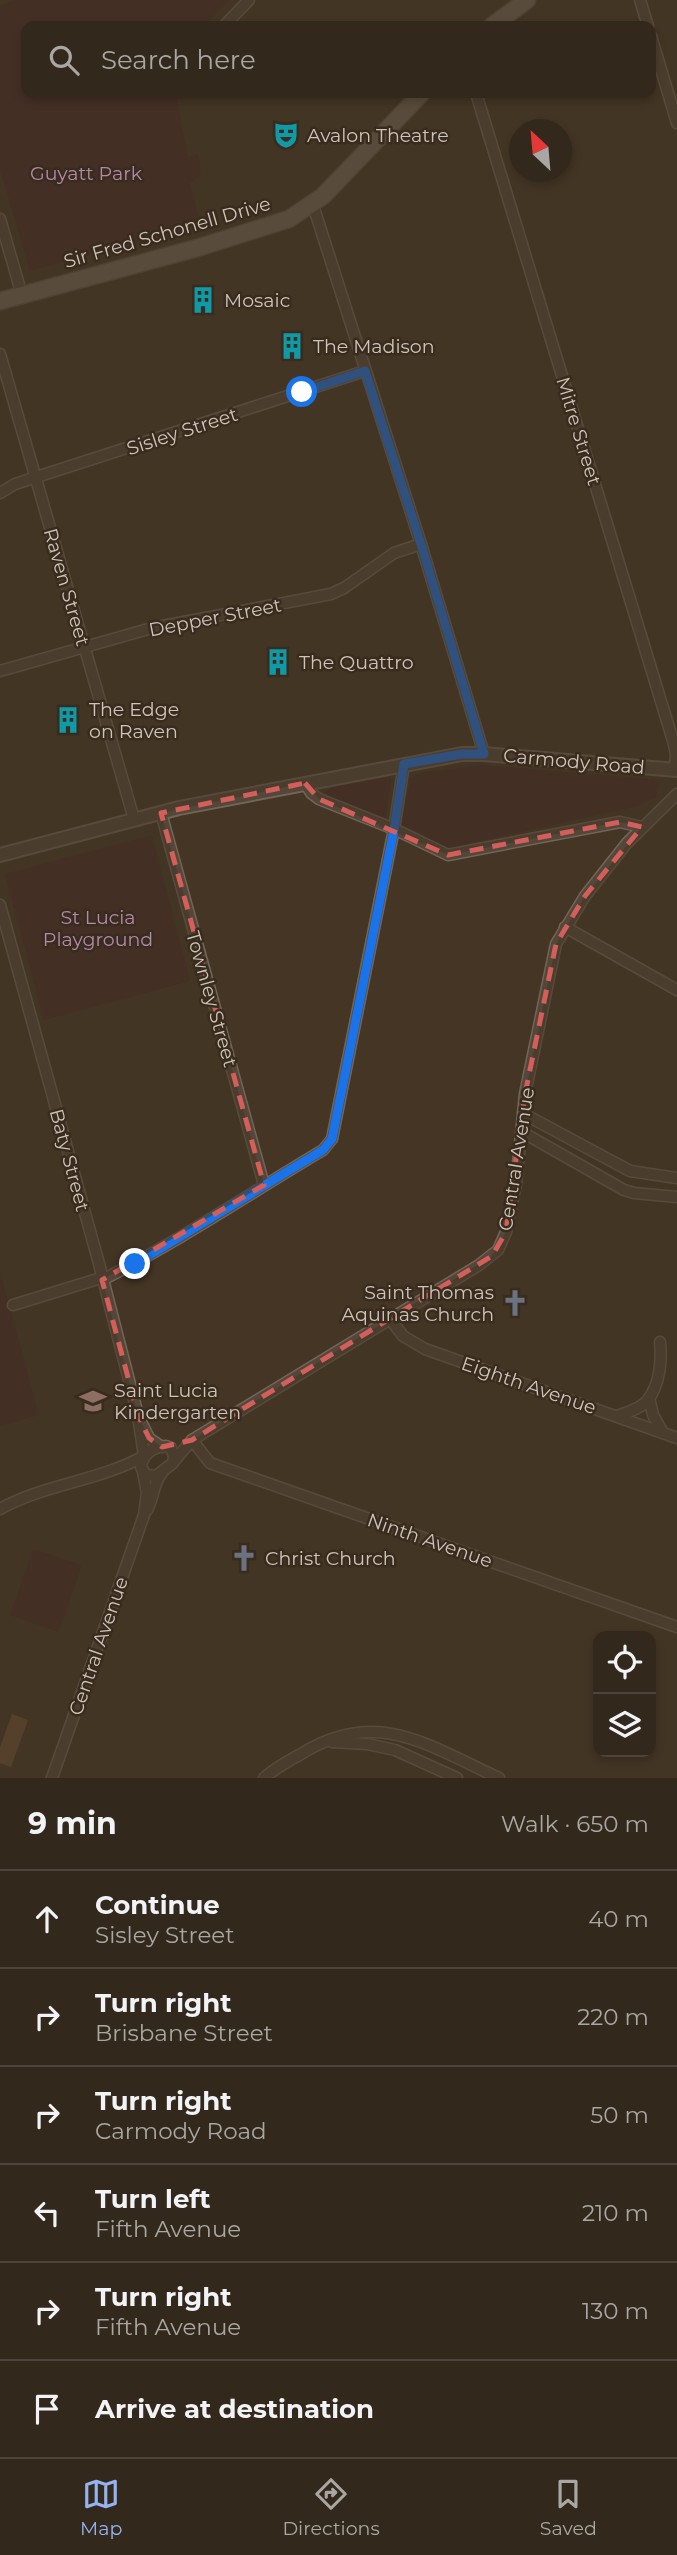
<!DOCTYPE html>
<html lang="en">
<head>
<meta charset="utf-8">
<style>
  :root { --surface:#33281c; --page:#3e3429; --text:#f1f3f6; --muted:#a9a6a3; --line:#4e443b; --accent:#95b2f1 }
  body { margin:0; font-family:Montserrat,sans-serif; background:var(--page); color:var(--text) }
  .controls { position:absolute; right:21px; bottom:21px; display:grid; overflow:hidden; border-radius:14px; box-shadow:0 4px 10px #0003 }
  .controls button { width:63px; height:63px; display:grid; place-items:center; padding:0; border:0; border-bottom:2px solid var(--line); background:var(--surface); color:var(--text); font:35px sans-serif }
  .compass { position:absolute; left:509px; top:119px; width:63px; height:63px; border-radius:50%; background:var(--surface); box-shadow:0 4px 10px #0003; rotate:334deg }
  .stop { position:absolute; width:21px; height:21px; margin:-16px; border:5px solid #1a73e8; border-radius:50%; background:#fff }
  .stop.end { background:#1a73e8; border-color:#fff; box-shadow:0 2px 7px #0008 }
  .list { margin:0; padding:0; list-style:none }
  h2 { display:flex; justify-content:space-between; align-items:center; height:91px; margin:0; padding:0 28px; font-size:30px }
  h2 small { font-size:23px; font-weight:400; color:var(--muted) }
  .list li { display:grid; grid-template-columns:46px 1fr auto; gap:21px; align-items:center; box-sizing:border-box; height:98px; padding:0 28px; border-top:2px solid var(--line) }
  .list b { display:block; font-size:26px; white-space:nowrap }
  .list p { margin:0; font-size:23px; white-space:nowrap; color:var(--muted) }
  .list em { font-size:23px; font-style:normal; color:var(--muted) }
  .icon { flex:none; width:38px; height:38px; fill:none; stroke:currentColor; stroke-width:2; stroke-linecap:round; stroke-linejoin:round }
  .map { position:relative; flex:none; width:677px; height:1778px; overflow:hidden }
  .search { position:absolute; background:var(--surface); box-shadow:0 4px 10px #0003; left:21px; right:21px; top:21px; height:77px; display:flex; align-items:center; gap:18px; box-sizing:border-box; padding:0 24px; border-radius:14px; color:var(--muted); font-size:26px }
  .sheet { height:679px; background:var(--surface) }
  nav { display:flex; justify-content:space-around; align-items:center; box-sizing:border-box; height:98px; border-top:2px solid var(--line); background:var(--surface); font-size:19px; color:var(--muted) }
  nav a { display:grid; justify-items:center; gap:4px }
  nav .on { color:var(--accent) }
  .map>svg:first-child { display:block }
  .green { fill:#452827 }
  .water { fill:#684f34 }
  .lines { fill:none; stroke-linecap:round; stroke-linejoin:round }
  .minor-casing { stroke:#716558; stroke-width:13 }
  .tertiary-casing { stroke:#716558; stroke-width:16 }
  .primary-casing { stroke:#605346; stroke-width:19 }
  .minor { stroke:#54473a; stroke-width:10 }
  .tertiary { stroke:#54473a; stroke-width:12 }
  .primary { stroke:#746658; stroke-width:16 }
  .route { stroke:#1a73e8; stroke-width:9 }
  .marked { fill:none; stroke:#d35e5a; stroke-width:5; stroke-dasharray:14 9; stroke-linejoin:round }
  .labels { text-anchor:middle; stroke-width:5; stroke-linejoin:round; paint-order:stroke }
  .poi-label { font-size:19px; fill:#cdc3b7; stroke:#392c1e; text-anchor:start }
  .park-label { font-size:19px; fill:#b389ac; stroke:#392c1e }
  .street-label { font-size:19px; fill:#cdc3b7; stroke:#392c1e }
</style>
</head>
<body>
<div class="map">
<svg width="677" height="1778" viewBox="0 0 677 1778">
  <rect width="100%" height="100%" fill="#443525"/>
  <!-- green -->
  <g class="green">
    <polygon points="14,0 230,0 204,26 26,26 26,93 185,93 186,98 177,100 188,157 198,154 201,171 199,177 190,183 200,224 30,271 0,169 0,6"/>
    <polygon points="483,765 660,780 656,797 637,806 449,848 401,824 411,778 423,772"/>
    <polygon points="391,777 386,818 323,793 333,787"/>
    <polygon points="152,835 190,981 44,1020 5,874"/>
    <polygon points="0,1271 39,1415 0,1426"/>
    <polygon points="33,1549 82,1565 59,1632 10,1615"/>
  </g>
  <!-- water -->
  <polygon class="water" points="12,1714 28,1720 11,1767 0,1763 0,1747"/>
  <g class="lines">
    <defs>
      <g id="minor">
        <polyline points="640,0 648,26"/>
        <polyline points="224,26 249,0"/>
        <polyline points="651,36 677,123"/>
        <polyline points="476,93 674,744 676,755 675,769"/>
        <polyline points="313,205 421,544 484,754"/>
        <polyline points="0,219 22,295"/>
        <polyline points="0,354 134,819"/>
        <polyline points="0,493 15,484 365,371"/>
        <polyline points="0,671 152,628 331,594 344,588 394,553 421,544"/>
        <polyline points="305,783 311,793 319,799 394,829 448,855 620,822 642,827"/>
        <polyline points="161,813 264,1185"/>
        <polyline points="0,905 98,1260 138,1415 144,1456"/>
        <polyline points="565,927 677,990"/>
        <polyline points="524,1114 630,1171 677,1178"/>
        <polyline points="522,1132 624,1190 634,1193 677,1197"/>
        <path d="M102 1280C178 1242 249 1194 323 1150L332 1139 394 829 404 764"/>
        <polyline points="13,1305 101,1278"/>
        <polyline points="391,1320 403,1336 425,1349 677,1438"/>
        <polyline points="649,1398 653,1415 663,1433"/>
        <path d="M617 1416C627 1412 640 1409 647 1401 660 1385 662 1360 660 1342"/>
        <polyline points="141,1422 149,1438 162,1447"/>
        <polyline points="192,1440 210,1463 677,1627"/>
        <path d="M166 1446 171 1448 174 1456 173 1463 156 1476 146 1475 141 1467C143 1453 153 1447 166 1446Z"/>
        <polyline points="174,1461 192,1440 479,1265 498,1250 506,1232 516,1184 525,1094 556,944 585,896 627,843 677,794"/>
        <path d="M0 1509C45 1484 99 1481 144 1456"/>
        <path d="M147 1510C154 1498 153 1483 162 1473"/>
        <polyline points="332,1742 367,1744 395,1750 457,1778"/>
        <polyline points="52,1778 144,1515 147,1493 143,1472"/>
        <path d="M264 1778C275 1768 288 1761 301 1754 377 1707 427 1745 499 1778"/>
      </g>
      <polyline id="tertiary" points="0,855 179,808 462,754 484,754 677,770"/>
      <g id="primary">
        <polyline points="492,26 527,0"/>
        <polyline points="0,301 197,248 289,219 323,196 422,93"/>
      </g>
    </defs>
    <!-- minor casing -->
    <use href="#minor" class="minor-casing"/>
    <!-- tertiary casing -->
    <use href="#tertiary" class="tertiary-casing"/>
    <!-- primary casing -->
    <use href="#primary" class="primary-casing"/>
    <!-- minor -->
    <use href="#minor" class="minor"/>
    <!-- tertiary -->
    <use href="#tertiary" class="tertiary"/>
    <!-- primary -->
    <use href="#primary" class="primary"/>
  </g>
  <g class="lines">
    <!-- route -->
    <polyline class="route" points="135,1264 323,1150 332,1139 394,830 404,764 462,754 484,754 421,544 365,371 302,392"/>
  </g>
  <!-- marked area -->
  <path d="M0 0H677V1778H0ZM305 783 319 799 448 855 620 822 642 827 585 896 556 944 525 1094 506 1232 492 1256 192 1440 162 1447 149 1438 138 1415 102 1280 264 1185 161 813Z" fill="#443525" fill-opacity=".55" fill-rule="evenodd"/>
  <path class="marked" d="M305 783 319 799 448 855 620 822 642 827 585 896 556 944 525 1094 506 1232 492 1256 192 1440 162 1447 149 1438 138 1415 102 1280 264 1185 161 813Z"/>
  <!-- icons -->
  <defs>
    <symbol id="theatre-bare" viewBox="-9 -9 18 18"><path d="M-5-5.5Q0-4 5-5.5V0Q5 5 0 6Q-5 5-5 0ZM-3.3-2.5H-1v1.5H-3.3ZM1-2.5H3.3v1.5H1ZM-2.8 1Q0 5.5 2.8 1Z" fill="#0f9aa8" stroke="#392c1e" stroke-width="2.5" paint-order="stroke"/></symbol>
    <symbol id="building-bare" viewBox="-9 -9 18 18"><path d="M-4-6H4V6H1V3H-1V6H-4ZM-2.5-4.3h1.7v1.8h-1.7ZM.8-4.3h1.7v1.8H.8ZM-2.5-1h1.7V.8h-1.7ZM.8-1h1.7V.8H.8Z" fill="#0f9aa8" stroke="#392c1e" stroke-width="2.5" paint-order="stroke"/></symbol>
    <symbol id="church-bare" viewBox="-9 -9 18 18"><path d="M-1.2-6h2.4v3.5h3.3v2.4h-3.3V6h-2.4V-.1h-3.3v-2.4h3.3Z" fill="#6b7280" stroke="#392c1e" stroke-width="2.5" paint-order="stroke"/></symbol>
    <symbol id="school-bare" viewBox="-9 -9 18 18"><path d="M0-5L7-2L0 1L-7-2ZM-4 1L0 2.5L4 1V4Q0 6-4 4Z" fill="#8d6e63" stroke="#392c1e" stroke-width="2.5" paint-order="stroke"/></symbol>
  </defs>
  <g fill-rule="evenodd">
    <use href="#theatre-bare" x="267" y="116" width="38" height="38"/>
    <use href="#building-bare" x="184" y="281" width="38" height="38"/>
    <use href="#building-bare" x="273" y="327" width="38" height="38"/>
    <use href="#building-bare" x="259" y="643" width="38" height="38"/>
    <use href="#building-bare" x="49" y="701" width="38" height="38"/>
    <use href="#church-bare" x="496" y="1284" width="38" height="38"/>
    <use href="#school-bare" x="74" y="1382" width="38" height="38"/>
    <use href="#church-bare" x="225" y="1539" width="38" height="38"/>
  </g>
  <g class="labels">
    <!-- poi labels -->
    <g class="poi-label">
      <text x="307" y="142">Avalon Theatre</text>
      <text x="224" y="307">Mosaic</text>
      <text x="313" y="353">The Madison</text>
      <text x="299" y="669">The Quattro</text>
      <text x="89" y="716">The Edge<tspan x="89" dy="22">on Raven</tspan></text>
      <text x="494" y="1299" text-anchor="end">Saint Thomas<tspan x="494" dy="22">Aquinas Church</tspan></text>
      <text x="114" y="1397">Saint Lucia<tspan x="114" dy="22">Kindergarten</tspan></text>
      <text x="265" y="1565">Christ Church</text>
    </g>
    <!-- park labels -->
    <g class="park-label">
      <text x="86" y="180">Guyatt Park</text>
      <text x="98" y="924">St Lucia<tspan x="98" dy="22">Playground</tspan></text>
    </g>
    <!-- street labels -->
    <g class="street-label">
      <text transform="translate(167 232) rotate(-16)" y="7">Sir Fred Schonell Drive</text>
      <text transform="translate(182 431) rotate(-18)" y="7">Sisley Street</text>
      <text transform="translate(579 431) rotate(73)" y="7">Mitre Street</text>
      <text transform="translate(67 587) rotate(74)" y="7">Raven Street</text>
      <text transform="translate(215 617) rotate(-11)" y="7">Depper Street</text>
      <text transform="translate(574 761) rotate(5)" y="7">Carmody Road</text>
      <text transform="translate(212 999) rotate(74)" y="7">Townley Street</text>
      <text transform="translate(516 1159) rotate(-81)" y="7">Central Avenue</text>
      <text transform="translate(70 1160) rotate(75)" y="7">Baty Street</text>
      <text transform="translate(529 1385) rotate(19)" y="7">Eighth Avenue</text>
      <text transform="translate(430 1540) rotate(19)" y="7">Ninth Avenue</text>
      <text transform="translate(98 1646) rotate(-71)" y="7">Central Avenue</text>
    </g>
  </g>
</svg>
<div class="controls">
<button><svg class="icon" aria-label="locate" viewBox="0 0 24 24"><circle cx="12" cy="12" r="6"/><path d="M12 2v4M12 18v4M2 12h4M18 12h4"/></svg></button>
<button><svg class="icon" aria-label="layers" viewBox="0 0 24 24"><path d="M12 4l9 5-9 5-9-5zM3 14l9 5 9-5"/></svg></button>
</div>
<svg class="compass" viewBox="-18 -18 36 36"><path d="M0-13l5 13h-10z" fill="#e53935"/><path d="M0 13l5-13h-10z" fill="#a9a6a3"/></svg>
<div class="stop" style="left:302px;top:392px"></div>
<div class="stop end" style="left:135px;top:1264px"></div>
<div class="search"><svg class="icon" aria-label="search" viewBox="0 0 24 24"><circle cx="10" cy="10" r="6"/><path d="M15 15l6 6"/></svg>Search here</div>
</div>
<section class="sheet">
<h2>9 min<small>Walk · 650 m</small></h2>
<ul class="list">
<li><svg class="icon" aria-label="ahead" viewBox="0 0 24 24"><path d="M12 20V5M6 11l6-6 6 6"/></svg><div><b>Continue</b><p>Sisley Street</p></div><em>40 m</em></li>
<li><svg class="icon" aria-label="right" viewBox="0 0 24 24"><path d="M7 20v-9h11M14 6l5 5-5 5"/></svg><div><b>Turn right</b><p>Brisbane Street</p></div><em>220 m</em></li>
<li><svg class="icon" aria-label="right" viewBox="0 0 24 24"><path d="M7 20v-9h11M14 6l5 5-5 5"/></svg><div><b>Turn right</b><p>Carmody Road</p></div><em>50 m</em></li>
<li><svg class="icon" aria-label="left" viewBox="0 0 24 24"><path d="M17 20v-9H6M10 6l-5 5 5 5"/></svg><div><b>Turn left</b><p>Fifth Avenue</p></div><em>210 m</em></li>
<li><svg class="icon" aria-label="right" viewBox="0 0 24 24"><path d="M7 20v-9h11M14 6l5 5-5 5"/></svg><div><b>Turn right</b><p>Fifth Avenue</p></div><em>130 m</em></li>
<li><svg class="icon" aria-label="arrive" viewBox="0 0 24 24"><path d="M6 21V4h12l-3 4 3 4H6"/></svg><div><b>Arrive at destination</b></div></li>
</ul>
</section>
<nav>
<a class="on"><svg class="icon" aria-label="map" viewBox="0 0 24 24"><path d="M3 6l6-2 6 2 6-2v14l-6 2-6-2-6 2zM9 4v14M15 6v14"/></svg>Map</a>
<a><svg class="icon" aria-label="directions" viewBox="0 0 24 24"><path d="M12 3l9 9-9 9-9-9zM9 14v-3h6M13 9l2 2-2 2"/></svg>Directions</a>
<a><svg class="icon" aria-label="saved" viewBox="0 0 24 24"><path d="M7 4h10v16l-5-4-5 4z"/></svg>Saved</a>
</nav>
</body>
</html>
